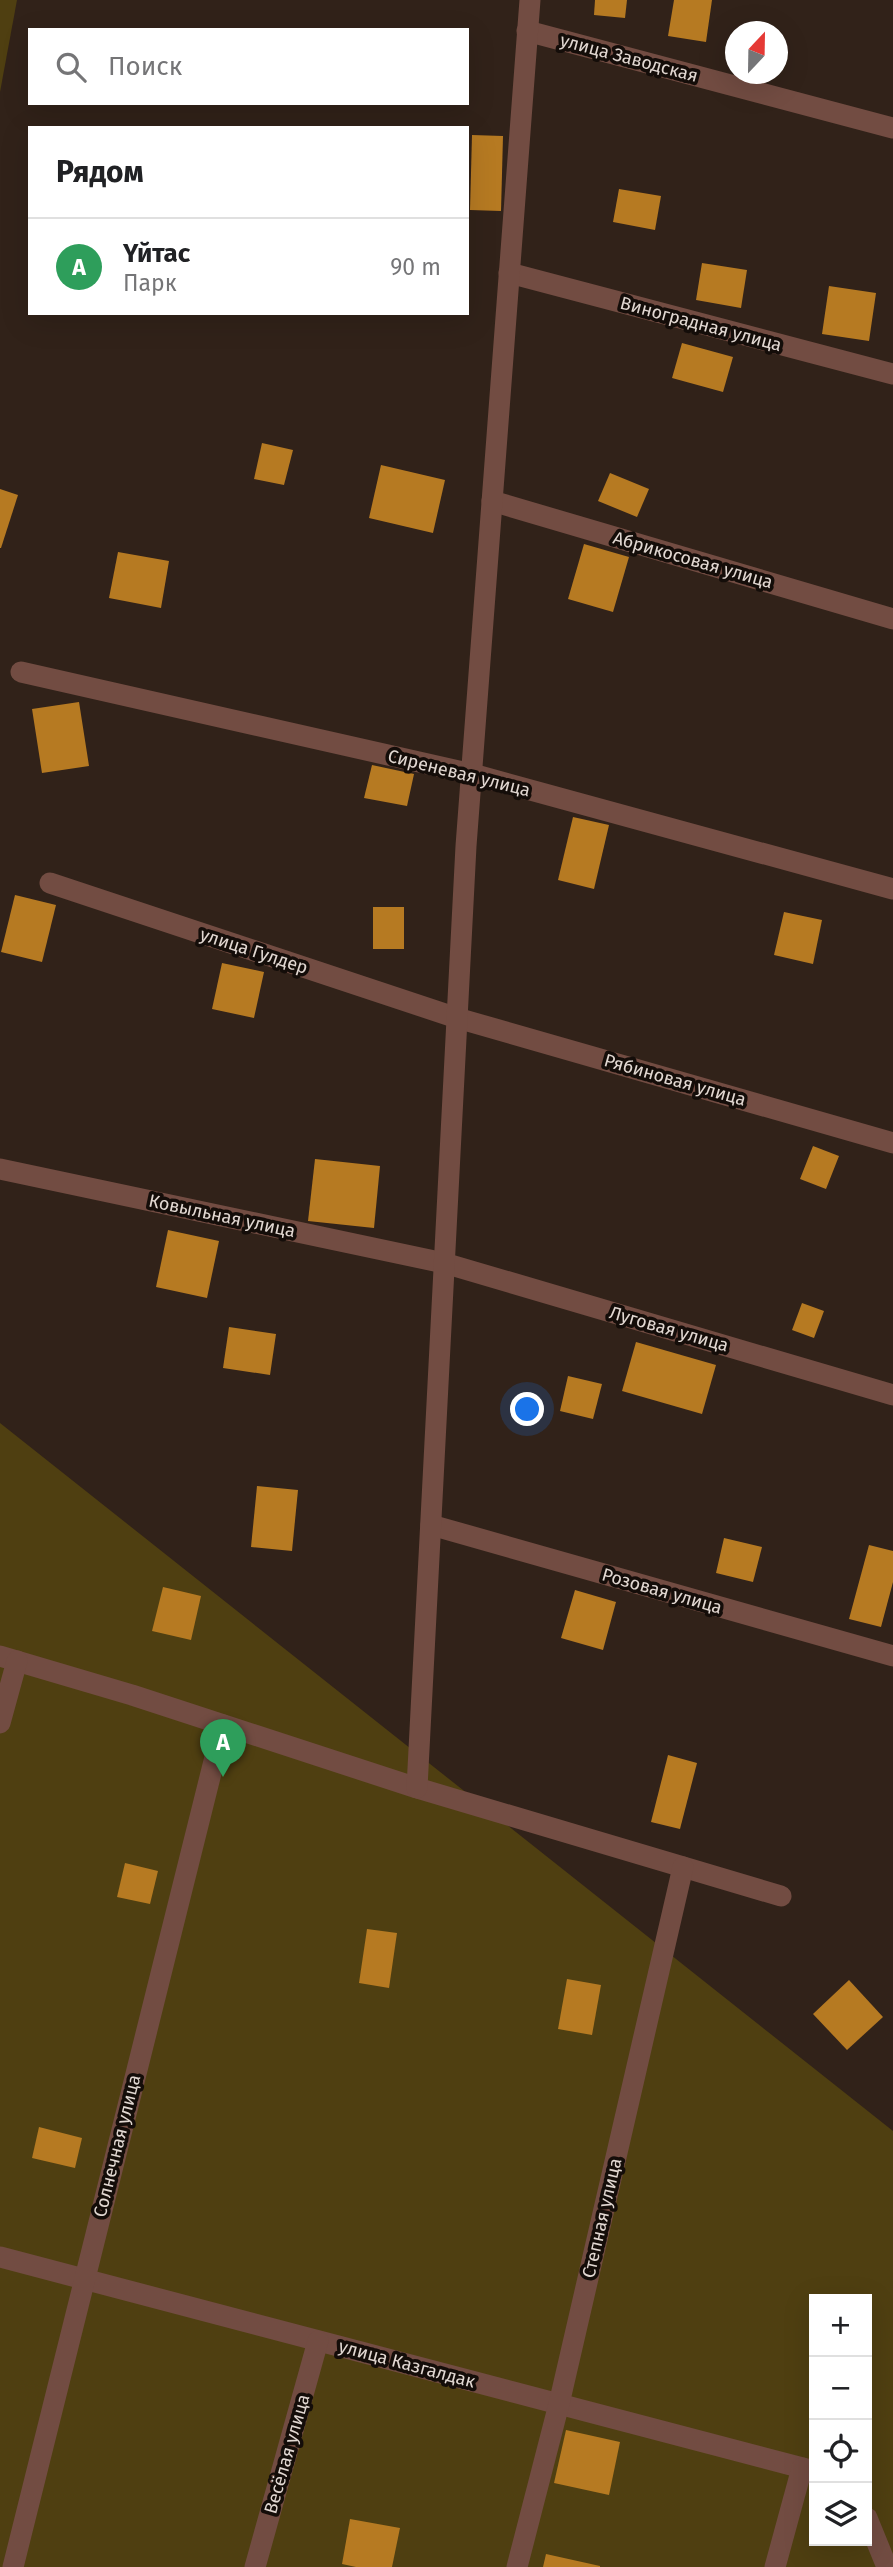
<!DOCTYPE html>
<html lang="ru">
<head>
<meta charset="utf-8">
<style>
  :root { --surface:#fff; --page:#f6f6f6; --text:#202124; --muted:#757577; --line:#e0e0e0; --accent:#3d7244 }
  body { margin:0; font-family:"Fira Sans",sans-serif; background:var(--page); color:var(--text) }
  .controls { position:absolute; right:21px; bottom:21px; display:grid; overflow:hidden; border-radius:0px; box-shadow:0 7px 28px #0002 }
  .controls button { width:63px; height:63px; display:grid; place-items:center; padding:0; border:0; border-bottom:2px solid var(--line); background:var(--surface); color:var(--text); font:35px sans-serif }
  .compass { position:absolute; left:725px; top:21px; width:63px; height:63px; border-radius:50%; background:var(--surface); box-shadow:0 7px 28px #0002; rotate:22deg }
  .you { position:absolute; left:528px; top:1410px; width:24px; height:24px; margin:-18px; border:5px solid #fff; border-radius:50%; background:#1a73e8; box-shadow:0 0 0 10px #1a73e833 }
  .badge { display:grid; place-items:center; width:46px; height:46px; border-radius:50%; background:var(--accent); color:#fff; font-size:23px; font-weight:700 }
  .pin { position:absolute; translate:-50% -58px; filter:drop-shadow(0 2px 4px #0008) }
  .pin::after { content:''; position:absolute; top:37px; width:24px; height:21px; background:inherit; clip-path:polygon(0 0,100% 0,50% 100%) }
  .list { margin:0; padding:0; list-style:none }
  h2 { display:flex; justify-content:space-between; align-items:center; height:91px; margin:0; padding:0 28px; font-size:30px }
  h2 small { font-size:23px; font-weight:400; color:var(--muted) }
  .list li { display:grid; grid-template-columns:46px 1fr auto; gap:21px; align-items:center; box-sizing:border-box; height:98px; padding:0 28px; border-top:2px solid var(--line) }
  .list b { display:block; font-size:26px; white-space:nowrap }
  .list p { margin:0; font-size:23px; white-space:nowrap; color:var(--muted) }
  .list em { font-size:23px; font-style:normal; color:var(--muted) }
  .icon { flex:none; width:38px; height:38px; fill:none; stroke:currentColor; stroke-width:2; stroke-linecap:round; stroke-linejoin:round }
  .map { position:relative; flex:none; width:893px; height:2567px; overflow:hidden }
  .search { position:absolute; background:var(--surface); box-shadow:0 7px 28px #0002; left:28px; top:28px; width:441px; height:77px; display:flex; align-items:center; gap:18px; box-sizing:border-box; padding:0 24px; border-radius:0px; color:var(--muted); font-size:26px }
  .panel { position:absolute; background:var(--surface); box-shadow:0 7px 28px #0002; left:28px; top:126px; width:441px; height:189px; border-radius:0px }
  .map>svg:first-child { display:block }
  .green { fill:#4f3f11; fill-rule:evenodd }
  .building { fill:#b67a22 }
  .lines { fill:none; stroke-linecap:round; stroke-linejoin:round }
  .street { stroke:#724c42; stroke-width:21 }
  .labels { text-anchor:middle; stroke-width:7; stroke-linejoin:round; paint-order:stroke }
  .street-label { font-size:18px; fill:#e2d8d2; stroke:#140d09 }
</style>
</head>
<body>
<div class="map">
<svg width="893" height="2567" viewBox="0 0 893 2567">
  <rect width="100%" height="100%" fill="#312219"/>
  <!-- green -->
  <g class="green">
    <polygon points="0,0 17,0 0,92"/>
    <path d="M0 1423 893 2131V2567H0ZM814 2299H867V2541H814Z"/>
  </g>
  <!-- building -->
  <g class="building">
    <polygon points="595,0 627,0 625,18 594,15"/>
    <polygon points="674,0 712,0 706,42 668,36"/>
    <polygon points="472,135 503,136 501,211 470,210"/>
    <polygon points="619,189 661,196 655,230 613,222"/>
    <polygon points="702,263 747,270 741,308 696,300"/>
    <polygon points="829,286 876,293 869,341 822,334"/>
    <polygon points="682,343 733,357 723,392 672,378"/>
    <polygon points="262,443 293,450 284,485 254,479"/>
    <polygon points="381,465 445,480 433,533 369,518"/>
    <polygon points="610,473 649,489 637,517 598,501"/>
    <polygon points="0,489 18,495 1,548 0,548"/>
    <polygon points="584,544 629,557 613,612 568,599"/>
    <polygon points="118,552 169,561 161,608 109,598"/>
    <polygon points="79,702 89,766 42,773 32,709"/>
    <polygon points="372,765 414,774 407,806 364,798"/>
    <polygon points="573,817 609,825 594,889 558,880"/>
    <polygon points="15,895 56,905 42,962 1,952"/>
    <rect x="373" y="907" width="31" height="42"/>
    <polygon points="784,912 822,920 813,964 774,955"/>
    <polygon points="222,963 264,972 254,1018 212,1009"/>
    <polygon points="813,1146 839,1156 826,1189 800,1179"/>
    <polygon points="315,1159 380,1166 374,1228 308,1221"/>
    <polygon points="168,1230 219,1241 207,1298 156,1287"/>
    <polygon points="802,1303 824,1311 814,1338 792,1330"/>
    <polygon points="229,1327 276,1334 270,1375 223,1368"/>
    <polygon points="636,1342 716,1365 702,1414 622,1391"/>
    <polygon points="568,1376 602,1384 593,1419 560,1411"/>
    <polygon points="257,1486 298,1490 292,1551 251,1547"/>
    <polygon points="724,1538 762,1547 753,1582 716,1573"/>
    <polygon points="869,1545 893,1551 893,1582 881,1627 849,1619"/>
    <polygon points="163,1587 201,1596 191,1640 152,1631"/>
    <polygon points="575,1590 616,1602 603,1650 561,1638"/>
    <polygon points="668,1755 697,1763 680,1829 651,1822"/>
    <polygon points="125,1863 158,1871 150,1904 117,1897"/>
    <polygon points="367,1929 397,1933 389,1988 359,1983"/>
    <polygon points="567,1979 601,1985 592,2035 558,2029"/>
    <polygon points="849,1980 883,2017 847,2050 813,2014"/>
    <polygon points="39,2127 82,2138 75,2168 32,2158"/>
    <polygon points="566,2430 620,2442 609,2495 554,2483"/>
    <polygon points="350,2519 400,2528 392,2567 356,2567 342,2564"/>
    <polygon points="546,2554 600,2566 600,2567 543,2567"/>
  </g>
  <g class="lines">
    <!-- street -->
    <g class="street">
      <polyline points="527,31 893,128"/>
      <polyline points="509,273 893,374"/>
      <polyline points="492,501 893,619"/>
      <polyline points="21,672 472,774 893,889"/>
      <polyline points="50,883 457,1018 893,1143"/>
      <polyline points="0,1169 444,1263 893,1395"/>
      <polyline points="431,1525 893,1656"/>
      <polyline points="0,1656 132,1695 417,1788 781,1896"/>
      <polyline points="0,1723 17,1661"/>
      <polyline points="417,1788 466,846 530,0"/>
      <polyline points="0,2257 814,2471"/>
      <polyline points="867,2518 887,2567"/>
      <polyline points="13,2567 223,1725"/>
      <polyline points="255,2567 318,2341"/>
      <polyline points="517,2567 559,2404 683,1867"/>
      <polyline points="775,2567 802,2468"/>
    </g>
  </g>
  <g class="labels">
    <!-- street labels -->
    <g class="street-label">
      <text transform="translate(629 58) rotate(15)" y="6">улица Заводская</text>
      <text transform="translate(701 324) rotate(15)" y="6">Виноградная улица</text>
      <text transform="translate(693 560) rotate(16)" y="6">Абрикосовая улица</text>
      <text transform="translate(459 773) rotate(14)" y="6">Сиреневая улица</text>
      <text transform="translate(254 951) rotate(18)" y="6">улица Гулдер</text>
      <text transform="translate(675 1080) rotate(16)" y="6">Рябиновая улица</text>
      <text transform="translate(222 1216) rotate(12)" y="6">Ковыльная улица</text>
      <text transform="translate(669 1329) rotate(16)" y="6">Луговая улица</text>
      <text transform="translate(662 1591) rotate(16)" y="6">Розовая улица</text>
      <text transform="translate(117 2146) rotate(-76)" y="6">Солнечная улица</text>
      <text transform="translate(602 2218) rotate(-77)" y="6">Степная улица</text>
      <text transform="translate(407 2364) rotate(15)" y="6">улица Казгалдак</text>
      <text transform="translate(287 2454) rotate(-74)" y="6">Весёлая улица</text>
    </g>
  </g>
</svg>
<div class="controls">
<button>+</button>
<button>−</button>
<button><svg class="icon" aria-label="locate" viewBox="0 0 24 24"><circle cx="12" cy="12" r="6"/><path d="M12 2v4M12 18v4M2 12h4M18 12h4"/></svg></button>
<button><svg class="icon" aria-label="layers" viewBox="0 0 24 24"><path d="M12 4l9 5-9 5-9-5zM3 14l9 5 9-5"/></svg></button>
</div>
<svg class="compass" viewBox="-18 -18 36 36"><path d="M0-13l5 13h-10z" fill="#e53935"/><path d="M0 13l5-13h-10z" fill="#757577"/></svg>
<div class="you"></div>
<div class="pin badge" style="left:223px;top:1777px;background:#2e9e5b">A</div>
<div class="search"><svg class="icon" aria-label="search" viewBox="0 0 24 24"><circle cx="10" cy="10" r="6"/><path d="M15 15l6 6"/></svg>Поиск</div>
<section class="panel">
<h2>Рядом<small></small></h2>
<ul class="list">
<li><span class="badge" style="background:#2e9e5b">A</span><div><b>Үйтас</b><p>Парк</p></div><em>90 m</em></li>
</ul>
</section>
</div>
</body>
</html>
